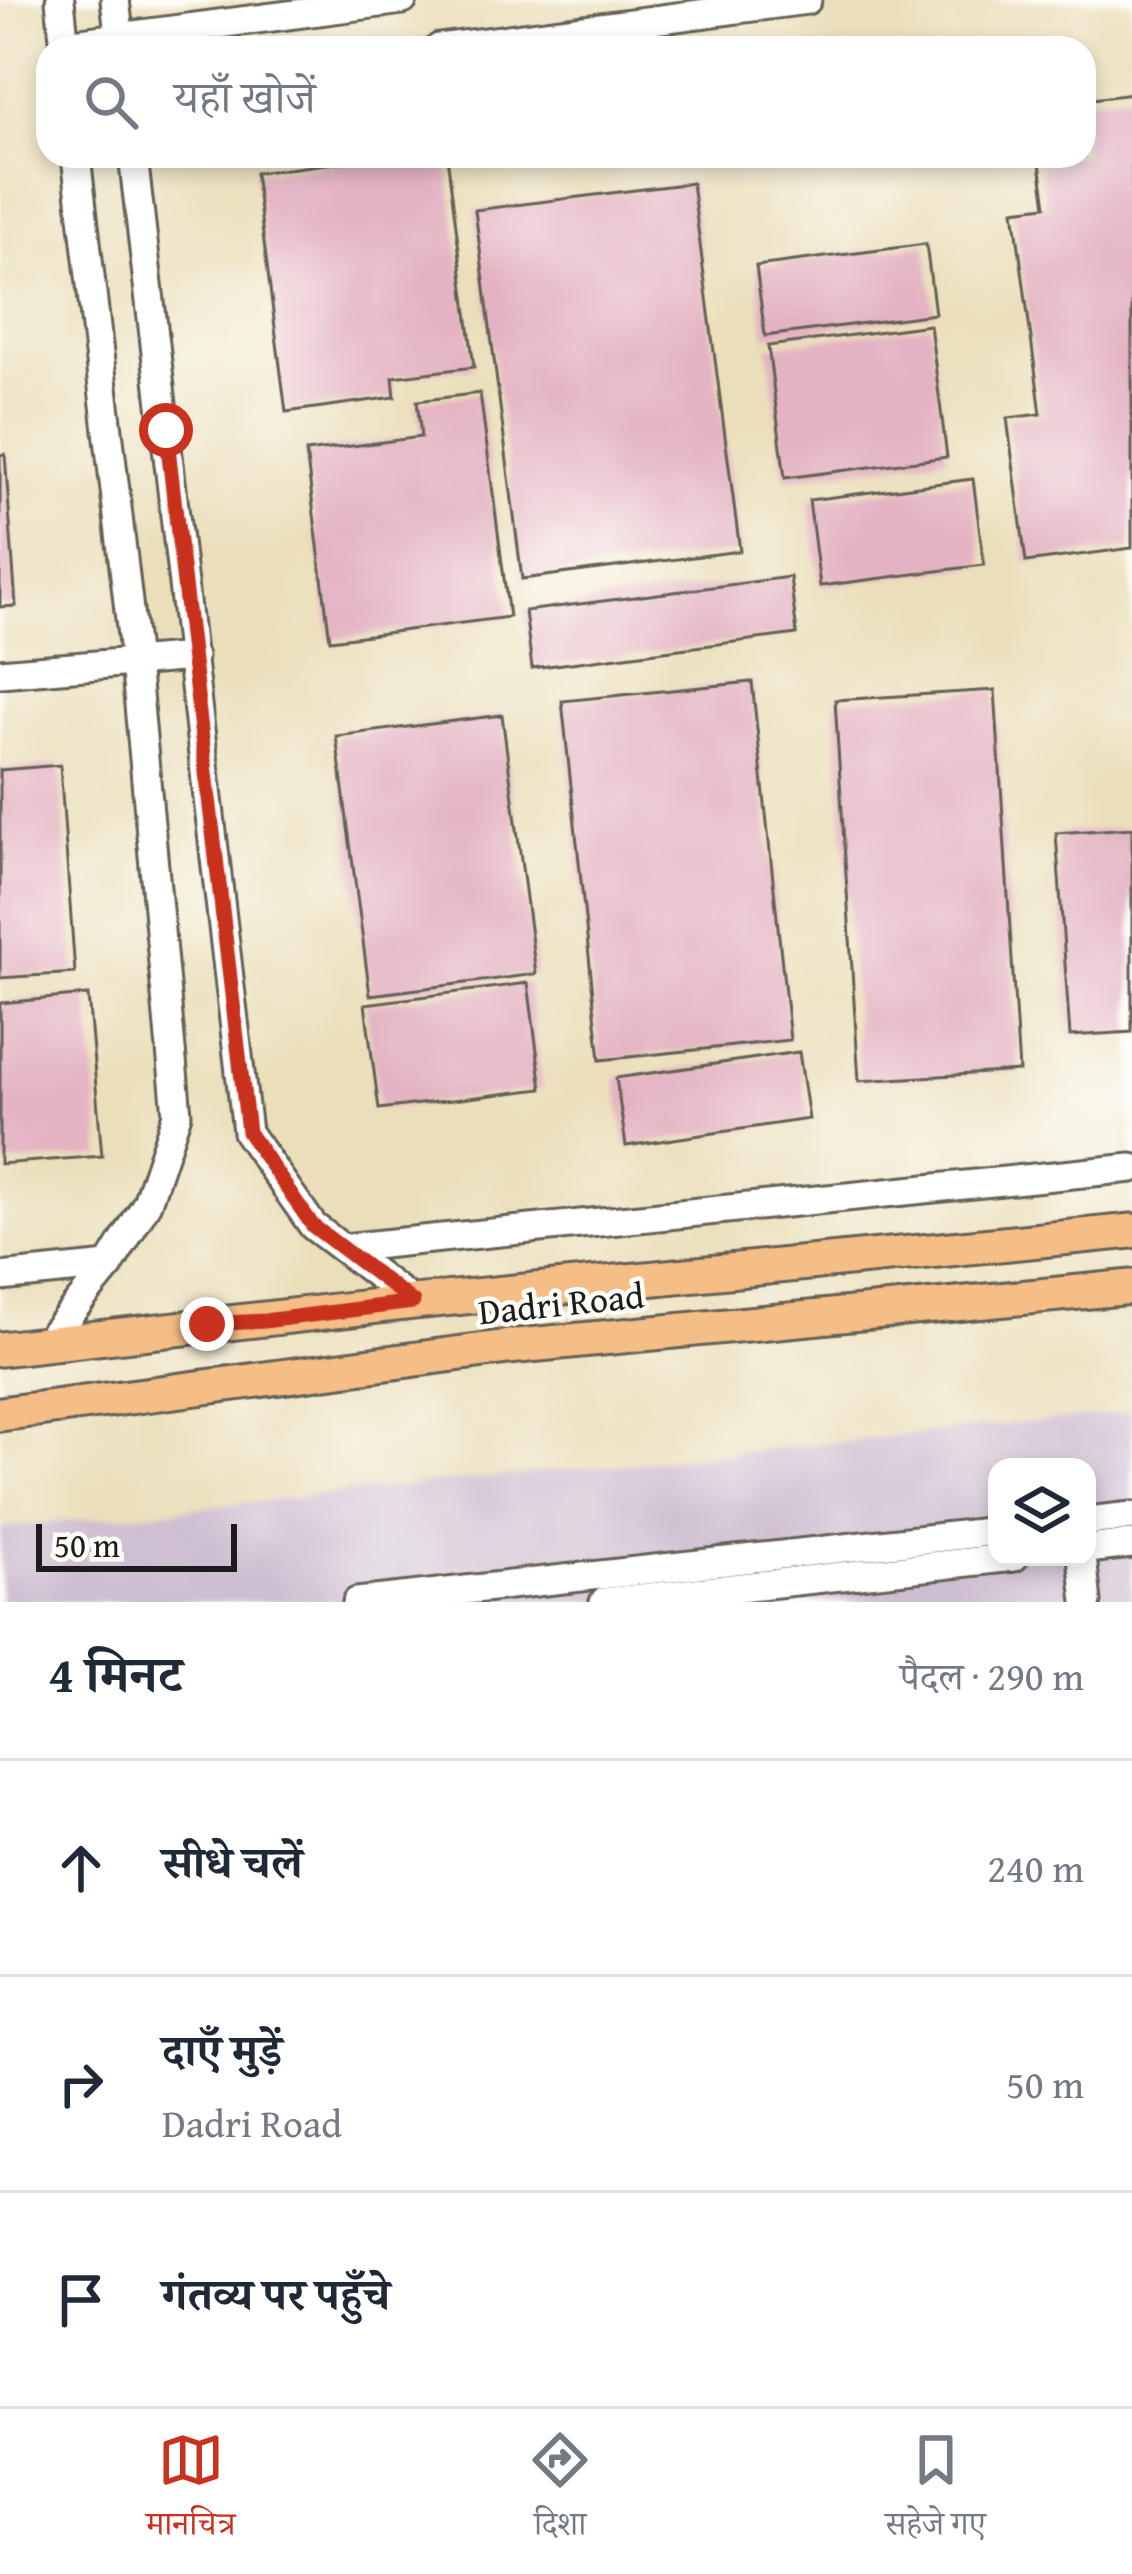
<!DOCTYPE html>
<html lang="hi">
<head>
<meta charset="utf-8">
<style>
  :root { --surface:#fff; --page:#f6f6f7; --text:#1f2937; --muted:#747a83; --line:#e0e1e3; --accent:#c8321e }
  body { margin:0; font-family:"Gentium Book Plus","Noto Serif Devanagari",serif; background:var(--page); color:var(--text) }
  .controls { position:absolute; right:36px; bottom:36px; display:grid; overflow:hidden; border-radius:24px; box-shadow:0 6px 18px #0003 }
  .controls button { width:108px; height:108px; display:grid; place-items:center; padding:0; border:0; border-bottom:3px solid var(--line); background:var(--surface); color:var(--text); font:60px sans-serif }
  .scale { position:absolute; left:36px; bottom:30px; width:201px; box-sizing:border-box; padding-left:12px; border:6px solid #1c1c1c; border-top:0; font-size:33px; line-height:42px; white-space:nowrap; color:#1c1c1c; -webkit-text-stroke:9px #fdfcf7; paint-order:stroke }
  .stop { position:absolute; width:36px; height:36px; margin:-27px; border:9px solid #c8321e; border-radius:50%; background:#fff }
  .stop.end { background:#c8321e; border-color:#fff; box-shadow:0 3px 12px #0008 }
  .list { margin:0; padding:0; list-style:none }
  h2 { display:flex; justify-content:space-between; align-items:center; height:156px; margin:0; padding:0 48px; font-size:51px }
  h2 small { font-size:39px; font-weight:400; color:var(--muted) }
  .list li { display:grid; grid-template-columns:78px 1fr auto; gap:36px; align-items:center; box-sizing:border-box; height:216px; padding:0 48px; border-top:3px solid var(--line) }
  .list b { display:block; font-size:45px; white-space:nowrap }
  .list p { margin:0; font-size:39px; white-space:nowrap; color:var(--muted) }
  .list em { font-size:39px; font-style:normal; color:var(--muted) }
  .icon { flex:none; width:66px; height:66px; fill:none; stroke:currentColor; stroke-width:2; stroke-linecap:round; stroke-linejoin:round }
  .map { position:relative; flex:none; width:1132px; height:1602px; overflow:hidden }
  .search { position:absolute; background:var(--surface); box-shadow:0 6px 18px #0003; left:36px; right:36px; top:36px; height:132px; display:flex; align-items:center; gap:30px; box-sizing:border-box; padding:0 42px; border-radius:36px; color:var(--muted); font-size:45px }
  .sheet { height:804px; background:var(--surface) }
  nav { display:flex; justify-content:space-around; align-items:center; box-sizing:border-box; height:168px; border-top:3px solid var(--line); background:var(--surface); font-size:33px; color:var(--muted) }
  nav a { display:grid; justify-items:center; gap:6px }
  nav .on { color:var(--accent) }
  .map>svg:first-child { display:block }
  .industrial { fill:#cebed1; fill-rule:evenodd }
  .building { fill:#e4b3c3 }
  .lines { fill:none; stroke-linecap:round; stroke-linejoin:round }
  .minor-casing { stroke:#646054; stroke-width:33 }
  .major-casing { stroke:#646054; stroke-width:39 }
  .minor { stroke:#fff; stroke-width:27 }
  .major { stroke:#f6be87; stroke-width:33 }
  .route { stroke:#c8321e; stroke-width:15 }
  .labels { text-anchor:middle; stroke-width:9; stroke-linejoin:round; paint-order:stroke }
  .street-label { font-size:36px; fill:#1c1c1c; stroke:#fdfcf7 }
</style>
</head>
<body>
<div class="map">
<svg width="1132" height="1602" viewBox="0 0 1132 1602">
  <rect width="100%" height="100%" fill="#fdfcf7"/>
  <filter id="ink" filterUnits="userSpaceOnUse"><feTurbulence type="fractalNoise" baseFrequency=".00833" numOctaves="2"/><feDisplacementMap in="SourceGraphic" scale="24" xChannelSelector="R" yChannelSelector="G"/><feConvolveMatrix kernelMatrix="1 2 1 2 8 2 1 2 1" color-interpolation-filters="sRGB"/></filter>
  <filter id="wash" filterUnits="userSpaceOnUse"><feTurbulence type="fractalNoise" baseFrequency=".004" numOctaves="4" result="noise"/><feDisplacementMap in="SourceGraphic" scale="48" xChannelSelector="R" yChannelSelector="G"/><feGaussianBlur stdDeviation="2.7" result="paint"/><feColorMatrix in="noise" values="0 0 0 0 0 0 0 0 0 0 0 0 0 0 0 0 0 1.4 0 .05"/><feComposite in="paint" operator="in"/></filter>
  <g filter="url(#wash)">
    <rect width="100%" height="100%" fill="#ebdfbb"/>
    <!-- industrial -->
    <path class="industrial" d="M1132 1412V1602H0V1528ZM997 1467H1087V1557H997Z"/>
    <g id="blocks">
      <!-- building -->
      <g class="building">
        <polygon points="1132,94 1132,548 1026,562 1007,418 1041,414 1014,210 1046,206 1039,156 1084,156 1084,100"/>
        <polygon points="391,156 447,156 474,367 393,377 395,397 286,412 255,173"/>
        <polygon points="692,183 740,551 522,579 475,210"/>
        <polygon points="926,244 935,314 765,336 756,266"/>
        <polygon points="930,325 947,457 785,478 768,346"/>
        <polygon points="480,393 509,617 330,640 306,452 421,437 417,401"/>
        <polygon points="5,454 16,606 0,607 0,455"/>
        <polygon points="973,479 984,565 820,586 809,500"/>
        <polygon points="790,577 797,634 532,668 525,611"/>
        <polygon points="752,682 790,1040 600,1060 562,701"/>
        <polygon points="995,690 1019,1071 859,1081 835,700"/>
        <polygon points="502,715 536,974 370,995 336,736"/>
        <polygon points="60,765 75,973 0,978 0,770"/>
        <polygon points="1132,828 1132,1032 1070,1036 1056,833"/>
        <polygon points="528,983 542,1089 379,1109 365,1004"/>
        <polygon points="88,995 102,1156 0,1164 0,1003"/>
        <polygon points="799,1052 809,1119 626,1146 616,1078"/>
      </g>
    </g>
  </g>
  <g filter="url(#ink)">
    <use href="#blocks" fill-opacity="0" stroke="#646054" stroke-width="3"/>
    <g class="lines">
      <defs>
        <g id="minor">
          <polyline points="60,0 65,48"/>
          <polyline points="115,0 121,48"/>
          <polyline points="65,44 403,0"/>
          <polyline points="439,48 807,0"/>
          <polyline points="133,156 247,1132 313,1226 413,1302"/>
          <polyline points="0,673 193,657"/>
          <polyline points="343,1248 1132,1168"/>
          <polyline points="0,1277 109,1266"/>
          <polyline points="44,1345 109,1266 147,1203 177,1114 135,662 76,156"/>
          <polyline points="1087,1521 1132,1516"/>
          <polyline points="1087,1549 1132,1544"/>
          <polyline points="1082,1557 1087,1602"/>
          <polyline points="357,1602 997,1531"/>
          <polyline points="604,1602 1014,1557"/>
        </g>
        <g id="major">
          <polyline points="0,1349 413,1302 1132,1231"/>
          <polyline points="0,1414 508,1347 1132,1287"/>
        </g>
      </defs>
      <!-- minor casing -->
      <use href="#minor" class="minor-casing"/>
      <!-- major casing -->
      <use href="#major" class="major-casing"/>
      <!-- minor -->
      <use href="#minor" class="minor"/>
      <!-- major -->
      <use href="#major" class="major"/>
    </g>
  </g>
  <g class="lines" filter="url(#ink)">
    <!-- route -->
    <polyline class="route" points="166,430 248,1132 313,1226 413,1302 264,1321 207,1324"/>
  </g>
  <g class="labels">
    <!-- street labels -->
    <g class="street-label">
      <text transform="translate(561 1303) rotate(-6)" y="13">Dadri Road</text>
    </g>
  </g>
</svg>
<div class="controls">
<button><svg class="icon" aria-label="layers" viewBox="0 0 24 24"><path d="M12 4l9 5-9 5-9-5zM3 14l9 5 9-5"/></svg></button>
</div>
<div class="scale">50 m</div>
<div class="stop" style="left:166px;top:430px"></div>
<div class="stop end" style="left:207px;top:1324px"></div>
<div class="search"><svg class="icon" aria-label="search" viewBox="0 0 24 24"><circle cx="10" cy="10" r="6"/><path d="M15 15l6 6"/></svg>यहाँ खोजें</div>
</div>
<section class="sheet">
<h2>4 मिनट<small>पैदल · 290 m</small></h2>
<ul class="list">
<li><svg class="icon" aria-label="ahead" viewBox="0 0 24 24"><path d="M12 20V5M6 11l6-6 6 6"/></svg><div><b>सीधे चलें</b></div><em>240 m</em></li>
<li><svg class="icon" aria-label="right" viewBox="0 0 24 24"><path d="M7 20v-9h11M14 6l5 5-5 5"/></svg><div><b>दाएँ मुड़ें</b><p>Dadri Road</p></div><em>50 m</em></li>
<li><svg class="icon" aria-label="arrive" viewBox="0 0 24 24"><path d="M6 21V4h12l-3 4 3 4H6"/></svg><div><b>गंतव्य पर पहुँचे</b></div></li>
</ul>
</section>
<nav>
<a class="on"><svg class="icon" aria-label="map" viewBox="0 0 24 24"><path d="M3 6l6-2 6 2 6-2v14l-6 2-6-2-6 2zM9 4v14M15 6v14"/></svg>मानचित्र</a>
<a><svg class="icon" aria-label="directions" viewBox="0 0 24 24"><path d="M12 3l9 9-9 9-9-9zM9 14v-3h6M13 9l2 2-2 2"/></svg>दिशा</a>
<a><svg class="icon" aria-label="saved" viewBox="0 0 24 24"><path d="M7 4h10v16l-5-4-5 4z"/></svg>सहेजे गए</a>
</nav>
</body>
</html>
